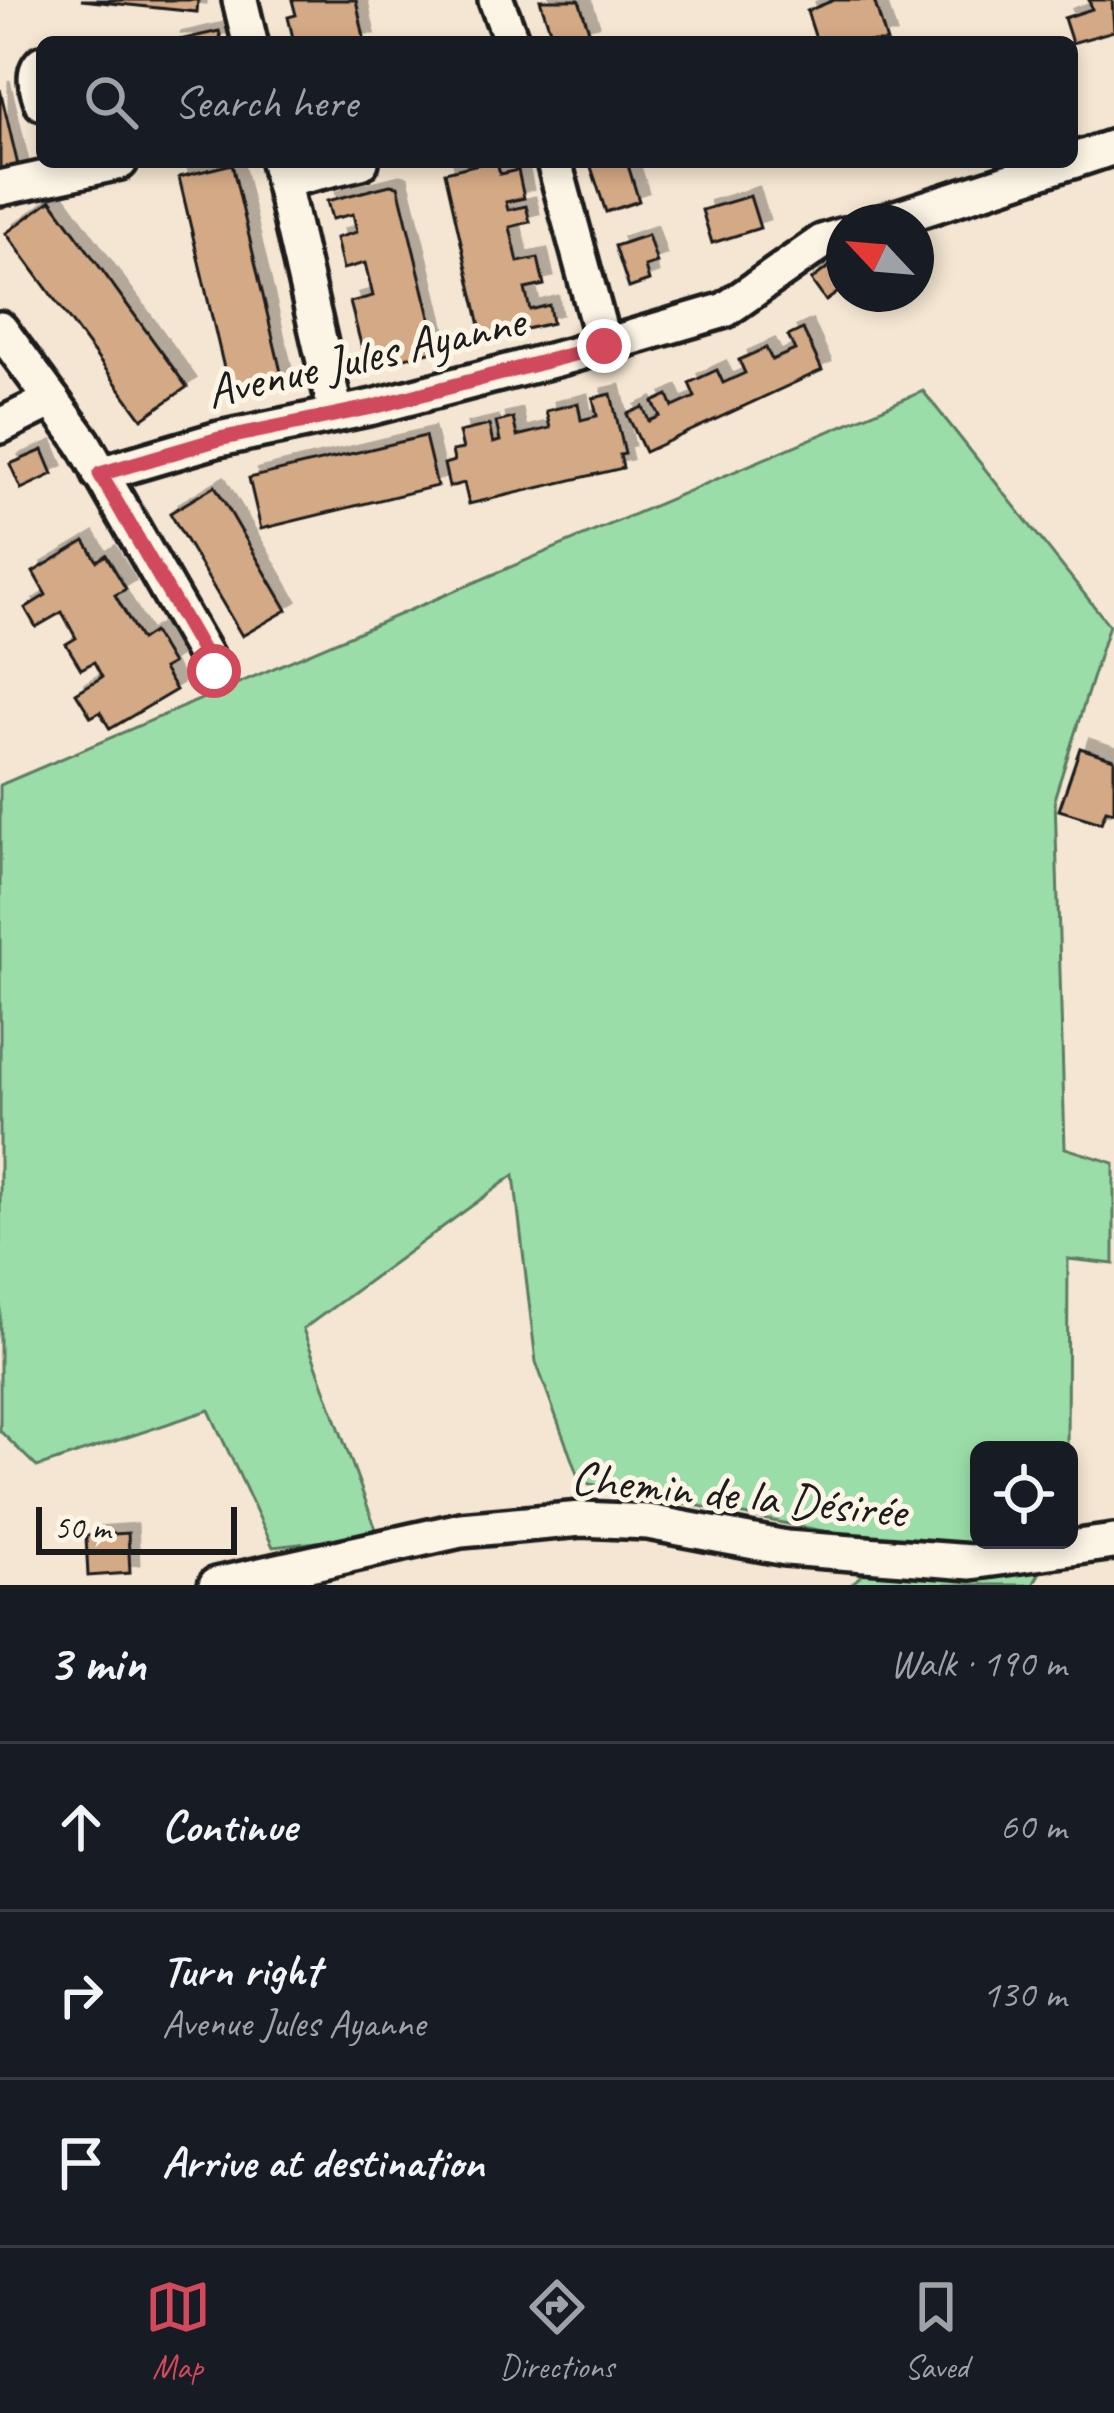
<!DOCTYPE html>
<html lang="en">
<head>
<meta charset="utf-8">
<style>
  :root { --surface:#171b24; --page:#20242c; --text:#f1f3f6; --muted:#9ea1a6; --line:#363941; --accent:#d1495b }
  body { margin:0; font-family:Caveat,sans-serif; background:var(--page); color:var(--text) }
  .controls { position:absolute; right:36px; bottom:36px; display:grid; overflow:hidden; border-radius:18px; box-shadow:0 6px 18px #0003 }
  .controls button { width:108px; height:108px; display:grid; place-items:center; padding:0; border:0; border-bottom:3px solid var(--line); background:var(--surface); color:var(--text); font:60px sans-serif }
  .compass { position:absolute; left:826px; top:204px; width:108px; height:108px; border-radius:50%; background:var(--surface); box-shadow:0 6px 18px #0003; rotate:296deg }
  .scale { position:absolute; left:36px; bottom:30px; width:201px; box-sizing:border-box; padding-left:12px; border:6px solid #1c1c1c; border-top:0; font-size:33px; line-height:42px; white-space:nowrap; color:#1c1c1c; -webkit-text-stroke:9px #fcf5e5; paint-order:stroke }
  .stop { position:absolute; width:36px; height:36px; margin:-27px; border:9px solid #d1495b; border-radius:50%; background:#fff }
  .stop.end { background:#d1495b; border-color:#fff; box-shadow:0 3px 12px #0008 }
  .list { margin:0; padding:0; list-style:none }
  h2 { display:flex; justify-content:space-between; align-items:center; height:156px; margin:0; padding:0 48px; font-size:51px }
  h2 small { font-size:39px; font-weight:400; color:var(--muted) }
  .list li { display:grid; grid-template-columns:78px 1fr auto; gap:36px; align-items:center; box-sizing:border-box; height:168px; padding:0 48px; border-top:3px solid var(--line) }
  .list b { display:block; font-size:45px; white-space:nowrap }
  .list p { margin:0; font-size:39px; white-space:nowrap; color:var(--muted) }
  .list em { font-size:39px; font-style:normal; color:var(--muted) }
  .icon { flex:none; width:66px; height:66px; fill:none; stroke:currentColor; stroke-width:2; stroke-linecap:round; stroke-linejoin:round }
  .map { position:relative; flex:none; width:1114px; height:1585px; overflow:hidden }
  .search { position:absolute; background:var(--surface); box-shadow:0 6px 18px #0003; left:36px; right:36px; top:36px; height:132px; display:flex; align-items:center; gap:30px; box-sizing:border-box; padding:0 42px; border-radius:18px; color:var(--muted); font-size:45px }
  .sheet { height:660px; background:var(--surface) }
  nav { display:flex; justify-content:space-around; align-items:center; box-sizing:border-box; height:168px; border-top:3px solid var(--line); background:var(--surface); font-size:33px; color:var(--muted) }
  nav a { display:grid; justify-items:center; gap:6px }
  nav .on { color:var(--accent) }
  .map>svg:first-child { display:block }
  .green { fill:#9bdda8; stroke:#5c7c62; stroke-width:3 }
  .building { fill:#d4a985; stroke:#1c1c1c; stroke-width:3; filter:url(#shadow) }
  .lines { fill:none; stroke-linecap:round; stroke-linejoin:round }
  .minor-casing { stroke:#1c1c1c; stroke-width:42 }
  .minor { stroke:#fcf5e5; stroke-width:33 }
  .route { stroke:#d1495b; stroke-width:15 }
  .labels { text-anchor:middle; stroke-width:10; stroke-linejoin:round; paint-order:stroke }
  .street-label { font-size:48px; fill:#1c1c1c; stroke:#fcf5e5 }
</style>
</head>
<body>
<div class="map">
<svg width="1114" height="1585" viewBox="0 0 1114 1585">
  <defs>
    <filter id="shadow"><feDropShadow dx="9" dy="-9" stdDeviation="0" flood-color="#0004"/></filter>
  </defs>
  <rect width="100%" height="100%" fill="#f4e6d2"/>
  <filter id="ink" filterUnits="userSpaceOnUse"><feTurbulence type="fractalNoise" baseFrequency=".00833" numOctaves="2"/><feDisplacementMap in="SourceGraphic" scale="24" xChannelSelector="R" yChannelSelector="G"/><feConvolveMatrix kernelMatrix="1 2 1 2 8 2 1 2 1" color-interpolation-filters="sRGB"/></filter>
  <g filter="url(#ink)">
    <!-- green -->
    <polygon class="green" points="923,391 1109,625 1055,796 1065,1148 1114,1163 1114,1264 1068,1259 1067,1450 979,1450 979,1540 1057,1540 1033,1585 851,1585 892,1545 580,1482 536,1362 514,1175 303,1329 378,1535 273,1547 209,1410 37,1467 0,1431 0,785"/>
    <!-- building -->
    <g class="building">
      <polygon points="81,0 198,0 197,12"/>
      <polygon points="292,0 356,0 365,42 294,42 288,17 296,15"/>
      <polygon points="540,0 579,0 590,34 554,42"/>
      <polygon points="834,0 874,0 887,42 817,42 807,11"/>
      <polygon points="1089,0 1112,0 1114,31 1072,43 1064,18 1092,9"/>
      <polygon points="219,31 222,42 171,42"/>
      <polygon points="0,89 20,174 0,179"/>
      <polygon points="487,162 497,162 500,174 518,170 524,198 506,202 508,210 526,206 530,222 510,227 518,262 538,258 544,285 525,289 530,310 549,305 552,323 483,339 445,172"/>
      <polygon points="596,162 627,162 639,201 606,212 590,164"/>
      <polygon points="232,164 284,385 231,398 179,177"/>
      <polygon points="390,185 398,186 438,350 388,362 385,351 364,356 350,302 373,296 365,263 343,269 336,238 357,232 353,214 332,219 327,201"/>
      <polygon points="750,196 760,228 712,243 702,210"/>
      <polygon points="51,200 187,387 142,419 6,233"/>
      <polygon points="648,235 657,263 645,267 649,281 629,288 615,246"/>
      <polygon points="835,262 844,274 844,288 826,301 811,280"/>
      <polygon points="803,329 822,370 645,452 627,414 643,407 649,421 660,416 653,402 668,395 673,407 695,397 689,383 717,370 723,383 745,373 739,360 766,348 772,360 795,350 788,336"/>
      <polygon points="611,394 625,454 620,455 623,468 469,504 464,483 449,487 444,464 454,461 452,451 463,449 459,432 489,425 493,443 500,441 496,422 513,418 517,436 550,428 546,411 578,403 581,420 597,416 593,398"/>
      <polygon points="425,436 437,486 261,529 249,478"/>
      <polygon points="43,450 53,474 21,489 10,464"/>
      <polygon points="215,486 287,610 242,636 170,513"/>
      <polygon points="85,541 97,561 106,555 126,589 115,595 141,640 153,632 172,664 163,669 176,690 110,729 100,712 91,717 76,693 102,677 94,662 81,669 66,644 76,638 62,612 36,627 25,608 46,595 33,572"/>
      <polygon points="1080,748 1114,759 1114,812 1106,810 1101,823 1059,810"/>
      <polygon points="128,1533 130,1573 88,1576 86,1536"/>
    </g>
    <g class="lines">
      <defs>
        <g id="minor">
          <polyline points="240,0 250,42"/>
          <polyline points="496,0 512,42"/>
          <path d="M42 63C31 74 38 90 42 103"/>
          <polyline points="1072,161 1114,147"/>
          <polyline points="278,162 336,413"/>
          <polyline points="554,162 604,346"/>
          <polyline points="282,181 361,162"/>
          <polyline points="0,188 120,162"/>
          <polyline points="884,222 1068,162"/>
          <polyline points="0,329 83,442 214,671"/>
          <polyline points="0,426 52,400"/>
          <polyline points="100,474 219,439 373,407 572,355 725,310 822,242 844,235"/>
          <polyline points="216,1585 461,1530 581,1519 648,1522 786,1548 971,1562 1114,1542"/>
        </g>
      </defs>
      <!-- minor casing -->
      <use href="#minor" class="minor-casing"/>
      <!-- minor -->
      <use href="#minor" class="minor"/>
    </g>
  </g>
  <g class="lines" filter="url(#ink)">
    <!-- route -->
    <polyline class="route" points="214,671 100,474 219,439 373,407 604,346"/>
  </g>
  <g class="labels">
    <!-- street labels -->
    <g class="street-label">
      <text transform="translate(365 355) rotate(-13)" y="17">Avenue Jules Ayanne</text>
      <text transform="translate(739 1493) rotate(6)" y="17">Chemin de la Désirée</text>
    </g>
  </g>
</svg>
<div class="controls">
<button><svg class="icon" aria-label="locate" viewBox="0 0 24 24"><circle cx="12" cy="12" r="6"/><path d="M12 2v4M12 18v4M2 12h4M18 12h4"/></svg></button>
</div>
<svg class="compass" viewBox="-18 -18 36 36"><path d="M0-13l5 13h-10z" fill="#e53935"/><path d="M0 13l5-13h-10z" fill="#9ea1a6"/></svg>
<div class="scale">50 m</div>
<div class="stop" style="left:214px;top:671px"></div>
<div class="stop end" style="left:604px;top:346px"></div>
<div class="search"><svg class="icon" aria-label="search" viewBox="0 0 24 24"><circle cx="10" cy="10" r="6"/><path d="M15 15l6 6"/></svg>Search here</div>
</div>
<section class="sheet">
<h2>3 min<small>Walk · 190 m</small></h2>
<ul class="list">
<li><svg class="icon" aria-label="ahead" viewBox="0 0 24 24"><path d="M12 20V5M6 11l6-6 6 6"/></svg><div><b>Continue</b></div><em>60 m</em></li>
<li><svg class="icon" aria-label="right" viewBox="0 0 24 24"><path d="M7 20v-9h11M14 6l5 5-5 5"/></svg><div><b>Turn right</b><p>Avenue Jules Ayanne</p></div><em>130 m</em></li>
<li><svg class="icon" aria-label="arrive" viewBox="0 0 24 24"><path d="M6 21V4h12l-3 4 3 4H6"/></svg><div><b>Arrive at destination</b></div></li>
</ul>
</section>
<nav>
<a class="on"><svg class="icon" aria-label="map" viewBox="0 0 24 24"><path d="M3 6l6-2 6 2 6-2v14l-6 2-6-2-6 2zM9 4v14M15 6v14"/></svg>Map</a>
<a><svg class="icon" aria-label="directions" viewBox="0 0 24 24"><path d="M12 3l9 9-9 9-9-9zM9 14v-3h6M13 9l2 2-2 2"/></svg>Directions</a>
<a><svg class="icon" aria-label="saved" viewBox="0 0 24 24"><path d="M7 4h10v16l-5-4-5 4z"/></svg>Saved</a>
</nav>
</body>
</html>
